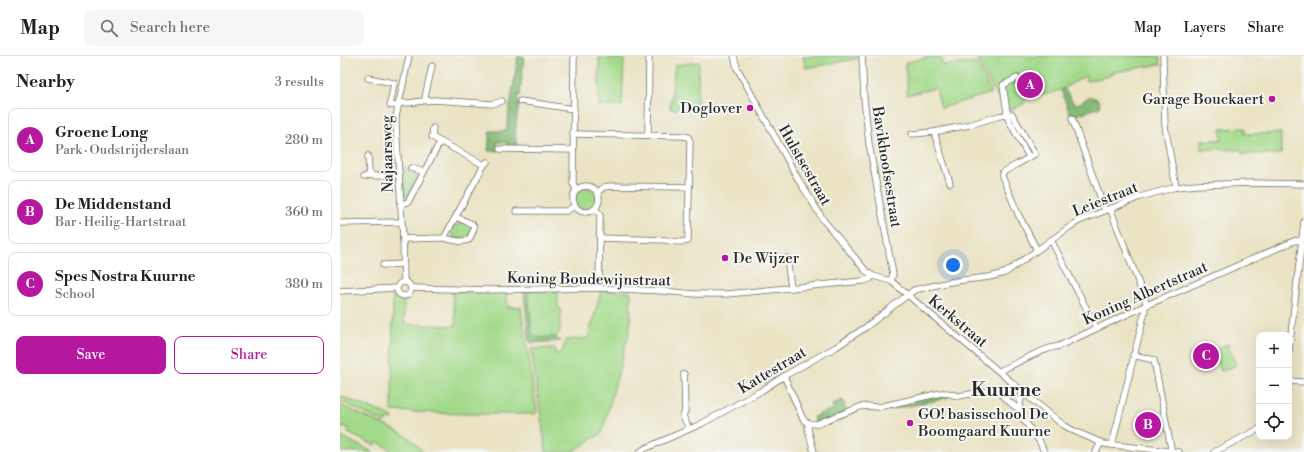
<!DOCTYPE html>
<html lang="en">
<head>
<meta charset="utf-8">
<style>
  :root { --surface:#fff; --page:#f6f6f6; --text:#202124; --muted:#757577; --line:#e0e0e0; --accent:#b5179e }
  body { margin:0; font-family:"Libre Bodoni",serif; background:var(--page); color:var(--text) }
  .controls { position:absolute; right:12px; bottom:12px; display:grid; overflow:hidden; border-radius:8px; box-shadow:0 4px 16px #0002 }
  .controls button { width:36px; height:36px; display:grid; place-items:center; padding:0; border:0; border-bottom:1px solid var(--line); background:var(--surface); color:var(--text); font:20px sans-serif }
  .you { position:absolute; left:613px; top:209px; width:14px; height:14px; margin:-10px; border:3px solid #fff; border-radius:50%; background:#1a73e8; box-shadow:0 0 0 6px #1a73e833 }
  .badge { display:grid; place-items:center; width:26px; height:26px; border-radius:50%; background:var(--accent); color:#fff; font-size:13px; font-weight:700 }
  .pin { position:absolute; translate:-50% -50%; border:2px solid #fff; box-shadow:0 1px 4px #0006 }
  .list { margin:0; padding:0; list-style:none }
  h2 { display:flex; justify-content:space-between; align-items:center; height:52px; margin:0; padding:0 16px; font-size:17px }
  h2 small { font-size:13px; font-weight:400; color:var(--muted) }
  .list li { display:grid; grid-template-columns:26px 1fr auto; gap:12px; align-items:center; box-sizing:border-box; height:64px; margin:0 8px 8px; padding:0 8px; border:1px solid var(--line); border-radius:8px }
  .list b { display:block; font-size:15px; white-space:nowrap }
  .list p { margin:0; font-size:13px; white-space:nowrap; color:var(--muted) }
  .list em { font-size:13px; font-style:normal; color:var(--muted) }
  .actions { display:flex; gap:8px; padding:12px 16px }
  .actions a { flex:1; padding:9px 0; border:1px solid var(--accent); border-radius:8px; text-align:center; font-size:14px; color:var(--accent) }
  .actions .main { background:var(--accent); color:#fff }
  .icon { flex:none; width:22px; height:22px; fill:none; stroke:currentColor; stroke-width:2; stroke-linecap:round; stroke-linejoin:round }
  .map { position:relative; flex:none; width:964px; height:396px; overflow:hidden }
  header { display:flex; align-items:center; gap:24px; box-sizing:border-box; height:56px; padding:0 20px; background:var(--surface); border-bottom:1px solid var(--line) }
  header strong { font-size:19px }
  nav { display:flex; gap:22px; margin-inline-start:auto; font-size:14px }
  .search { width:280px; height:36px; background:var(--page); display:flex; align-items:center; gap:10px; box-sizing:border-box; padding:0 14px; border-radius:8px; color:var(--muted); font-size:15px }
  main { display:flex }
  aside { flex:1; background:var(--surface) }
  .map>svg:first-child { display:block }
  .green { fill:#a3da8a; stroke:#67825a }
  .forest { fill:#82ba76; stroke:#567250 }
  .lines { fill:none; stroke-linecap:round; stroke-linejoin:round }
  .minor-casing { stroke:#6e6b61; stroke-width:7 }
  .minor { stroke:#fff; stroke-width:5.5 }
  .poi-dot { fill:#b5179e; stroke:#f6f6f2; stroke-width:1.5 }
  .labels { text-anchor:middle; stroke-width:4; stroke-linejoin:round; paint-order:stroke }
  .poi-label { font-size:15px; fill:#2b2b2b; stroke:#f6f6f2; text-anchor:end }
  .street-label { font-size:15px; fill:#2b2b2b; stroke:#f6f6f2 }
  .district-label { font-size:19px; font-weight:bold; fill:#2b2b2b; stroke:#f6f6f2 }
</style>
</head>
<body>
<header>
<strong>Map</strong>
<div class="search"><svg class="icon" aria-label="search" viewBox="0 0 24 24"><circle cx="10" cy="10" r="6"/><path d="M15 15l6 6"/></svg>Search here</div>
<nav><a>Map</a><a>Layers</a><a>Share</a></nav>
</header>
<main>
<aside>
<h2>Nearby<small>3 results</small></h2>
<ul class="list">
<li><span class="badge">A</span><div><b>Groene Long</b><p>Park · Oudstrijderslaan</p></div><em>280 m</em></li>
<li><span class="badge">B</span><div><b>De Middenstand</b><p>Bar · Heilig-Hartstraat</p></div><em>360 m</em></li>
<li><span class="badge">C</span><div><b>Spes Nostra Kuurne</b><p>School</p></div><em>380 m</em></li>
</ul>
<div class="actions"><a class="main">Save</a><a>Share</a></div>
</aside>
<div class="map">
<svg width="964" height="396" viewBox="0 0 964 396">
  <rect width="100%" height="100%" fill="#f6f6f2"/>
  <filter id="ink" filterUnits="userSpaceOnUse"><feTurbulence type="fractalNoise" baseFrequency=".025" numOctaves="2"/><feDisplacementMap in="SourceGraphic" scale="8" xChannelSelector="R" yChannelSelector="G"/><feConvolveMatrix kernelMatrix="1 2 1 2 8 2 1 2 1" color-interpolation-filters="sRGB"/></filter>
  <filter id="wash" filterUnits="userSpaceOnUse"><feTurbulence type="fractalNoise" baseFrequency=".012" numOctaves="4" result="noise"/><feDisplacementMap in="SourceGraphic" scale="16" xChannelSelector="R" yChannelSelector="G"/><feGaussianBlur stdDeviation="0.9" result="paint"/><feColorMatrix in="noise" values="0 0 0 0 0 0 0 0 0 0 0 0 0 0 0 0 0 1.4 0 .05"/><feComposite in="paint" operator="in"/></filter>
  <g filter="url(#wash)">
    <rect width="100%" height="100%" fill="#eae3c4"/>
    <!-- green -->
    <g class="green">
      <polygon points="471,0 517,0 517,3 466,12 463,1"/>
      <polygon points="593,0 601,0 602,9 638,7 651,37 601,52 596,32 567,39 567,29 565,7"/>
      <polygon points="637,0 819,0 821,8 770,17 770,20 747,25 745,20 721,34 684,44 684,48 666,55 653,34"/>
      <polygon points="259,2 284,3 282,50 259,50"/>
      <polygon points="359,6 357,53 330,53 335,9"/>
      <polygon points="905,72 905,78 941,77 941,98 902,98 902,94 861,93 861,84 881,84 881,73"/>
      <polygon points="63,111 66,112 67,113 76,115 74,117 77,122 78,122 68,140 65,140"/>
      <circle cx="246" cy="143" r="11"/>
      <polygon points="121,164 132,171 129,180 123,183 112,183 114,181 111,175 113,167 115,170 121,167"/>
      <polygon points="166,235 168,251 181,251 197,356 195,358 124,358 52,355 53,237 60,243 64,243 64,268 116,270 112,236"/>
      <path d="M188 235 218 236V250L221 255 220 275 216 281C208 280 199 284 192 279Z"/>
      <polygon points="261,235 291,236 290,273 262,377 232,396 206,396 191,293 215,292 216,298 222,296 226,284 248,282"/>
      <polygon points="887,288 896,309 881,315 872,294"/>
      <polygon points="0,340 52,360 52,364 47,363 45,367 0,345"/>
      <polygon points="0,349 59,376 71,383 83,396 52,396 50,394 50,393 37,386 36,388 34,389 8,377 8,375 10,373 4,370 2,373 0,373"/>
      <polygon points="0,380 33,396 0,396"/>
    </g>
    <!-- forest -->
    <g class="forest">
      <path d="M178 0H184L180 40 178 39 177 45 179 46C178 60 173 77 177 91H167V86H157V95H148L150 75H166Z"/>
      <path d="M724 32 734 48C745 49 747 34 759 45L760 51 731 61 721 34Z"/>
      <path d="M188 235 192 279C199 284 208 280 216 281L220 285 192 287 189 285 184 236Z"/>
      <polygon points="607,338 608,342 549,354 549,350"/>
      <polygon points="503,344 507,358 477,372 473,361 494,352 492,348"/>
    </g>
  </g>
  <g filter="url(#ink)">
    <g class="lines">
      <defs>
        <g id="minor">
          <polyline points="234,0 233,127 236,134"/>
          <polyline points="394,0 397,12 402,21 458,123 484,165 526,215 533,220 551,225 682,335 682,338 679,353 681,360 700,386 704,396"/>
          <polyline points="522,0 524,42 529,88 553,218 551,225"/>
          <polyline points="823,0 825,70 836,131"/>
          <polyline points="28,22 54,27 50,49 58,50"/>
          <polyline points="86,44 85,41 92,10"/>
          <polyline points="180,45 234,53"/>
          <path d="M59 47C71 48 83 44 95 44L152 48 162 45"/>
          <polyline points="666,59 689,101"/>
          <polyline points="666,59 667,56 663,29 677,22"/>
          <polyline points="732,62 765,154"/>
          <polyline points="93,72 92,81 144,109"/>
          <polyline points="594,76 610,127"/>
          <path d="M233 78 344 80 348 81 350 85 348 185C340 187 333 186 326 184L260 182"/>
          <polyline points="308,78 309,0"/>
          <path d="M572 78 594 76 629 69 659 60 672 58 695 98C685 104 676 109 665 115L662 117V120L678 158 697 194"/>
          <polyline points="160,93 233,94"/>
          <polyline points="28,100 29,116 33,120 59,119"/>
          <polyline points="71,112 84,116"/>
          <polyline points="24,121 28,120 31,118"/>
          <circle cx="246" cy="143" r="13"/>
          <polyline points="258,136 264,131 270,130 349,131"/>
          <polyline points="60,149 68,146 100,86"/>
          <polyline points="770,152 807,249"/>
          <polyline points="255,153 260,158 259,232"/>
          <polyline points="176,155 227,155 234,150"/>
          <polyline points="1,167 61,166"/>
          <path d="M104 182C112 184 121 187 129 184L133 175 134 171 132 168 116 161"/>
          <polyline points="63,183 104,182 144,109 147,106"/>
          <polyline points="711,184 756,271"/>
          <polyline points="447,202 451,232"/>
          <polyline points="43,209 63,208"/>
          <circle cx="64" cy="233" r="7"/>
          <polyline points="64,226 63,183 56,69 56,61 69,0"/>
          <polyline points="71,232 151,234 259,232 323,235 354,238 387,238 523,225 530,223 533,220"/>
          <polyline points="0,235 57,232"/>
          <polyline points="949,295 964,166"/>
          <polyline points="793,299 814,304 831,392 830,395"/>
          <path d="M659 315C679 307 697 294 719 290L807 249 954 185 962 184"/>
          <polyline points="344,318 345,355 343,360 349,373"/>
          <path d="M444 320 463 363C466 367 471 368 476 368L520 351 526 350 538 351 543 350 601 337H607L618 340 655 334C664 338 669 348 679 353"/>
          <polyline points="949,325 964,326"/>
          <polyline points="682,338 685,338 722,368 732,374 764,388 839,396"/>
          <polyline points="468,367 468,373 474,396"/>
          <polyline points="772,389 805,255 804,250"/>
          <polyline points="300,396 306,392 361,368 421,335 444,320 496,291 526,271 574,234 615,225 649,221 665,217 731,170 739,165 800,141 836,131 857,129 912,127 964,128"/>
          <polyline points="756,396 761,386"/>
          <polyline points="874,396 919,373"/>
        </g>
      </defs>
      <!-- minor casing -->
      <use href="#minor" class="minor-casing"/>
      <!-- minor -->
      <use href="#minor" class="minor"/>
    </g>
  </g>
  <!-- markers -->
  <g class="poi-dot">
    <circle cx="932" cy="43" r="4"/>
    <circle cx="410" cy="52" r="4"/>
    <circle cx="385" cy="202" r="4"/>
    <circle cx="570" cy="367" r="4"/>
  </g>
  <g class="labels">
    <!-- poi labels -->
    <g class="poi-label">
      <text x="924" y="48">Garage Bouckaert</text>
      <text x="402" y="57">Doglover</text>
      <text x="393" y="207" text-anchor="start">De Wijzer</text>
      <text x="578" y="363" text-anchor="start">GO! basisschool De<tspan x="578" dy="17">Boomgaard Kuurne</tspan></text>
    </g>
    <!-- street labels -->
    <g class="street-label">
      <text transform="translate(47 98) rotate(-91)" y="5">Najaarsweg</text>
      <text transform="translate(465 109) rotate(60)" y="5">Hulstsestraat</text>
      <text transform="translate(547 111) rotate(81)" y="5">Bavikhoofsestraat</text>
      <text transform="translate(765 143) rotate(-22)" y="5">Leiestraat</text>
      <text transform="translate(249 223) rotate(1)" y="5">Koning Boudewijnstraat</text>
      <text transform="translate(805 237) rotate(-24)" y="5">Koning Albertstraat</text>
      <text transform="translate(618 265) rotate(40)" y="5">Kerkstraat</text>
      <text transform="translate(432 314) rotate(-31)" y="5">Kattestraat</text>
    </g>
    <!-- district labels -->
    <g class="district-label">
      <text x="666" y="340">Kuurne</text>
    </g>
  </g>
</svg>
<div class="controls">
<button>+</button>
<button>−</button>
<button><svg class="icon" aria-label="locate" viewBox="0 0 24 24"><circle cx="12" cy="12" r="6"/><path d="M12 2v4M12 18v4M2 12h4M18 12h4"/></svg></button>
</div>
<div class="you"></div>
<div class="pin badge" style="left:690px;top:29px">A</div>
<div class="pin badge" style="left:808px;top:369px">B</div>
<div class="pin badge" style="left:866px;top:300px">C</div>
</div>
</main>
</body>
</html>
